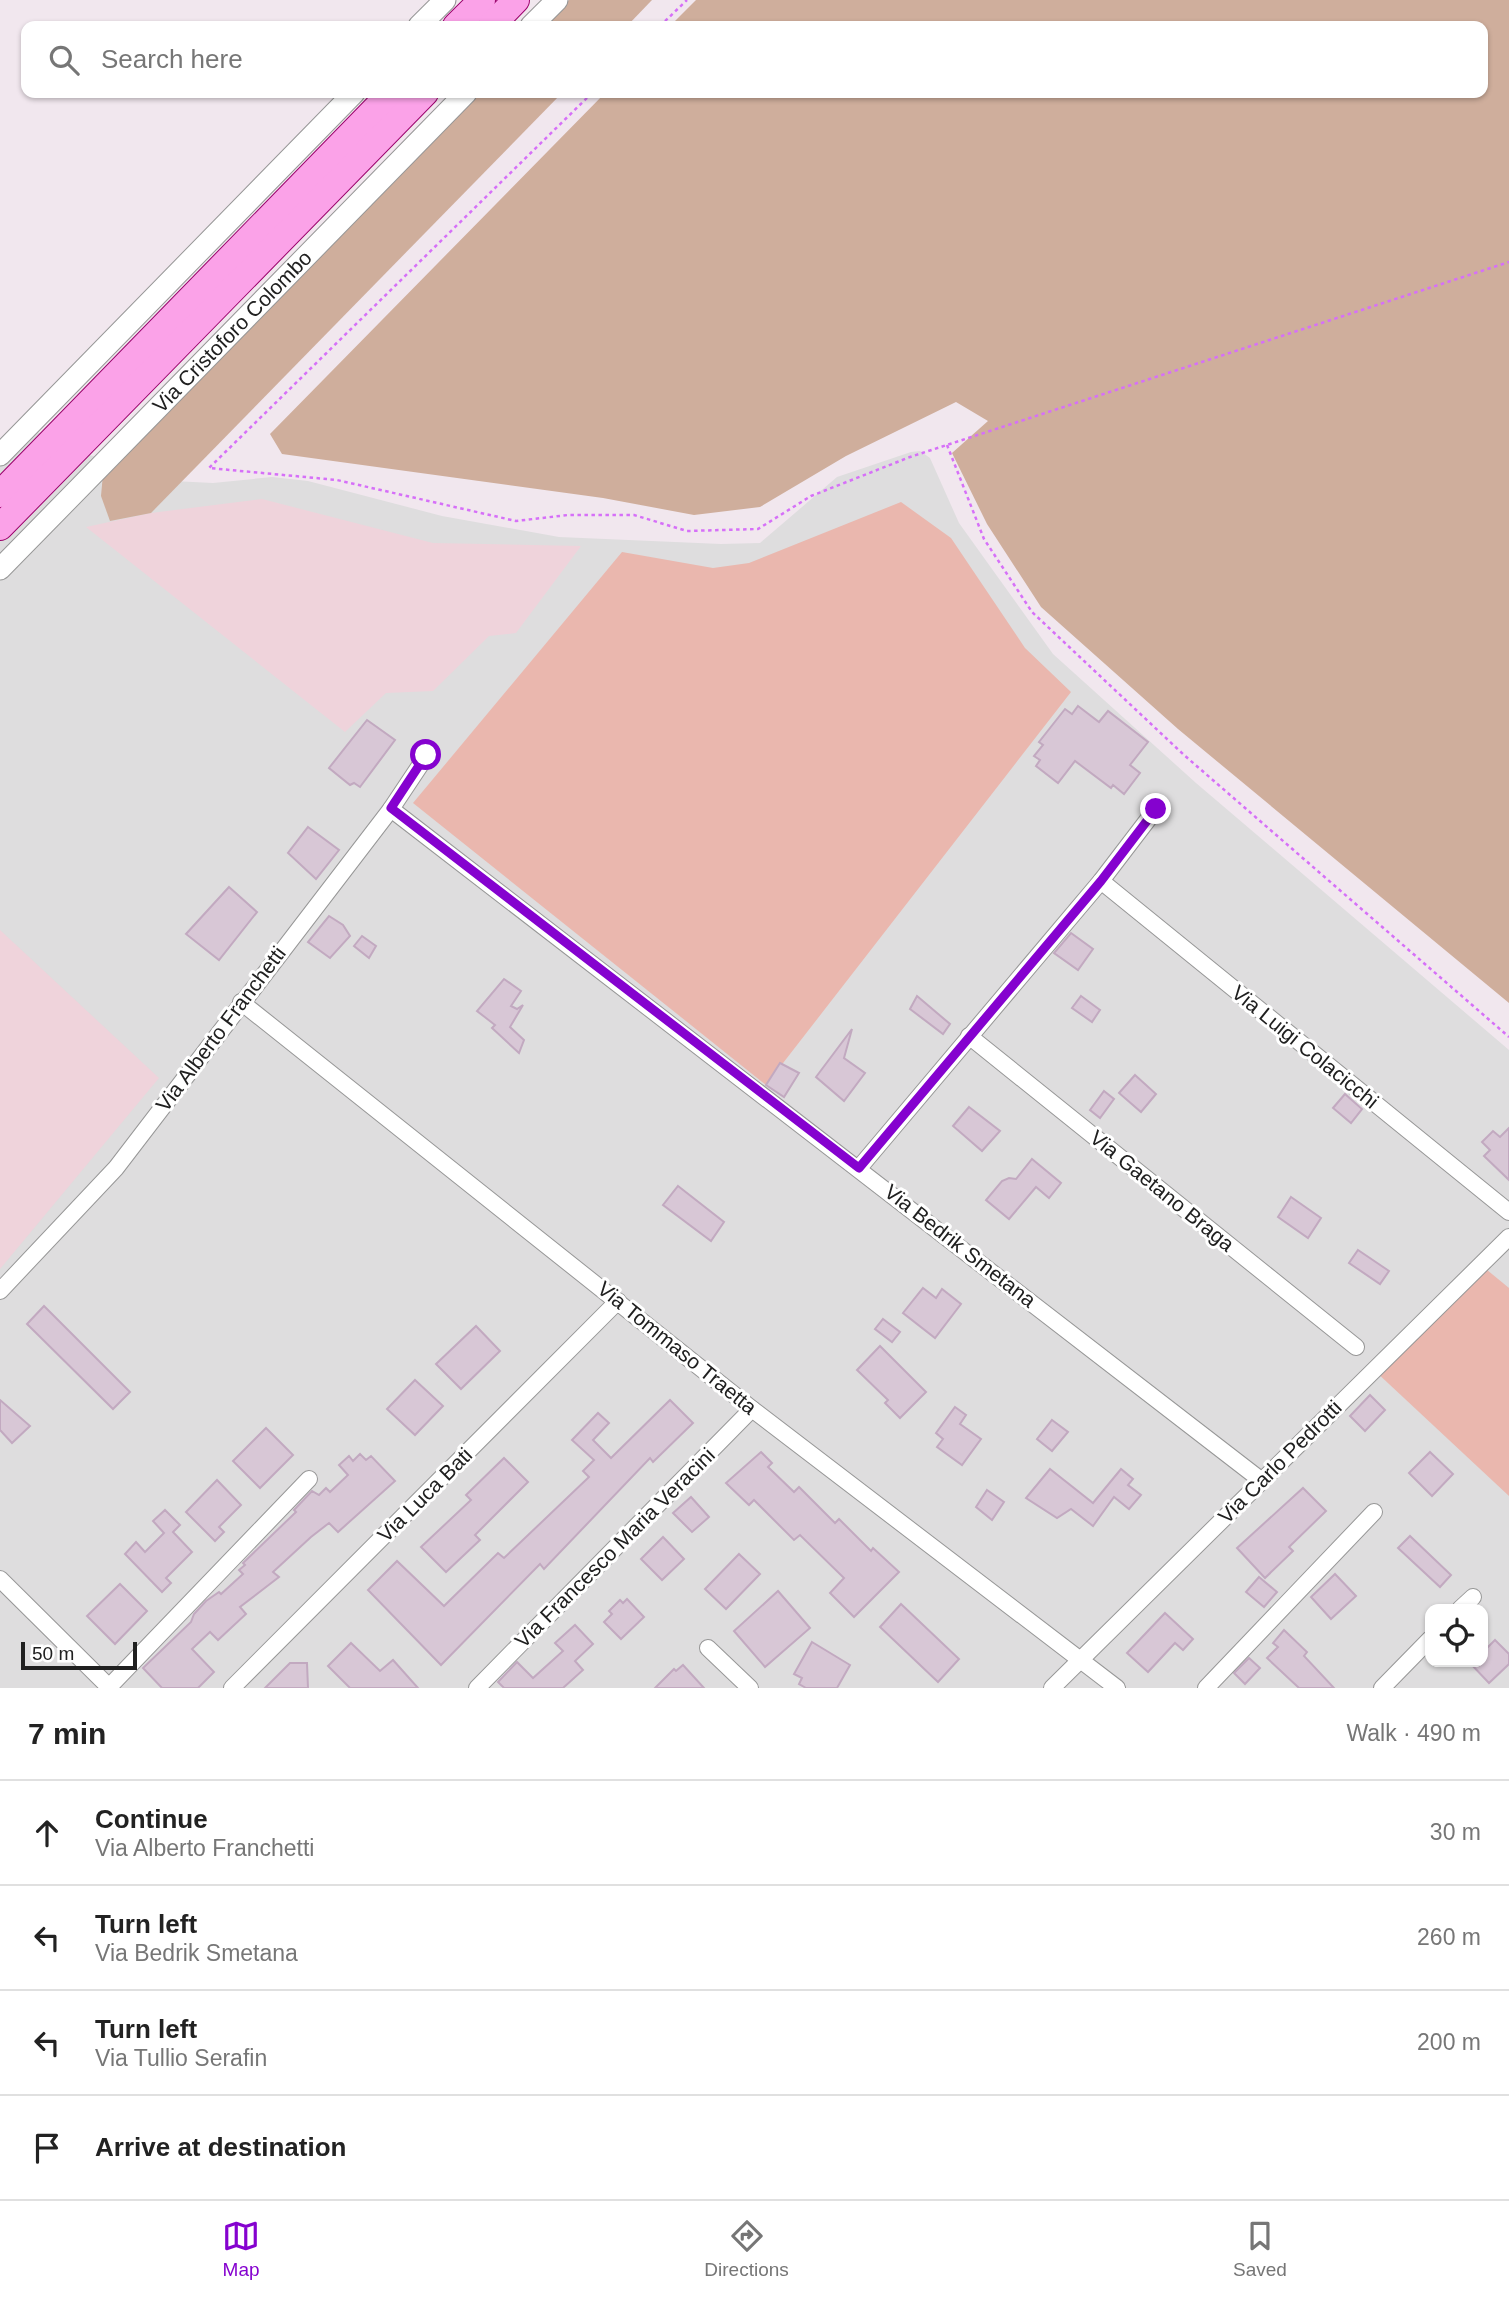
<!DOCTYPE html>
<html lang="en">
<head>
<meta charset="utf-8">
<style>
  :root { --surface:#fff; --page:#f6f6f6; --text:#222; --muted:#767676; --line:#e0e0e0; --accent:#8502cf }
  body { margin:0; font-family:Helvetica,sans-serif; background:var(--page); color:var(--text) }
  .controls { position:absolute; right:21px; bottom:21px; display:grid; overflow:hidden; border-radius:14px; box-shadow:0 2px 5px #0004 }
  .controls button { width:63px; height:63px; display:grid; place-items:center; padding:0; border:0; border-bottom:2px solid var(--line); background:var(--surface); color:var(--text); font:35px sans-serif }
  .scale { position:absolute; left:21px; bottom:18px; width:116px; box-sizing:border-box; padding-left:7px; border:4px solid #202020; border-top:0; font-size:19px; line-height:24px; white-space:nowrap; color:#202020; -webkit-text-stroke:5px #fff; paint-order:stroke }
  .stop { position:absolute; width:21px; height:21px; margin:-16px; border:5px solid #8502cf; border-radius:50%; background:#fff }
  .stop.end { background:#8502cf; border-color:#fff; box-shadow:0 2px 7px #0008 }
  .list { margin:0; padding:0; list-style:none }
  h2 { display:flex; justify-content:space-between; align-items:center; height:91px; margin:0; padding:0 28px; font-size:30px }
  h2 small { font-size:23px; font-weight:400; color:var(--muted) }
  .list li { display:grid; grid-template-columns:46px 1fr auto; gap:21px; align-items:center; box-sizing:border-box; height:105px; padding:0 28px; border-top:2px solid var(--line) }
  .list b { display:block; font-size:26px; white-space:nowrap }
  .list p { margin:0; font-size:23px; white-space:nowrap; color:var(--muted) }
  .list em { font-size:23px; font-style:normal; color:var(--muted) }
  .icon { flex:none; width:38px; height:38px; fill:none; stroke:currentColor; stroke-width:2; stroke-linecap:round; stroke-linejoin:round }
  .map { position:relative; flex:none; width:1509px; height:1688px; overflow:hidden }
  .search { position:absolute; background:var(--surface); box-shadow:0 2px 5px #0004; left:21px; right:21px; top:21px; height:77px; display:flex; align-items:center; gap:18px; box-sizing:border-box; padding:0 24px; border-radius:14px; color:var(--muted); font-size:26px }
  .sheet { height:511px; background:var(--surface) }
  nav { display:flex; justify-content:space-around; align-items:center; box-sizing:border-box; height:98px; border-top:2px solid var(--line); background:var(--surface); font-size:19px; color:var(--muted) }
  nav a { display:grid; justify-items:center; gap:4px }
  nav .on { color:var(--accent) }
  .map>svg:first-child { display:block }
  .residential { fill:#deddde; fill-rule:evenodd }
  .farmland { fill:#efd3db }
  .grass { fill:#eab7ae }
  .forest { fill:#cfae9c }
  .building { fill:#d8c7d6; stroke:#c2a9c0; stroke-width:2 }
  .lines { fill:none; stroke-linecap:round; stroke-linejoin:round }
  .minor-casing { stroke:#979797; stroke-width:18 }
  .tertiary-casing { stroke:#979797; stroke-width:23 }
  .primary-casing { stroke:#9b026c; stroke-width:28 }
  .path { stroke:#d670f8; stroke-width:2.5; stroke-dasharray:3.5 3.5; stroke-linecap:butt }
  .minor { stroke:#fff; stroke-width:16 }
  .tertiary { stroke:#fff; stroke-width:21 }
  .primary { stroke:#fba2e8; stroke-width:26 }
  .route { stroke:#8502cf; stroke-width:9 }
  .labels { text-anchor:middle; stroke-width:6; stroke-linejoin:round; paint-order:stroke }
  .street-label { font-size:21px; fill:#202020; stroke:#fff }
</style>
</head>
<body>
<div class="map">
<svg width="1509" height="1688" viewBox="0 0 1509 1688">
  <rect width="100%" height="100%" fill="#f1e7ee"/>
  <!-- residential -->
  <path class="residential" d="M20 422 64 447 173 481 213 483 272 477 308 481 442 516 559 537 721 544 760 543 837 477 911 452 920 451 930 458 959 523 1053 654 1196 783 1509 1050V1688H0V443ZM1430 1609H1483V1662H1430Z"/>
  <!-- farmland -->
  <g class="farmland">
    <polygon points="262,499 433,543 581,546 516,633 489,636 433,691 386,693 345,732 86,527 151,513"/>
    <polygon points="0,930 159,1078 0,1269"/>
  </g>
  <!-- grass -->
  <g class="grass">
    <polygon points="901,502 951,538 1025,648 1071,692 766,1085 413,803 622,552 713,568 749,563"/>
    <polygon points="1481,1265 1509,1288 1509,1496 1374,1370"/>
  </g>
  <!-- forest -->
  <g class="forest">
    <polygon points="569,0 652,0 627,26 543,26"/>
    <polygon points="696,0 1509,0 1509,1003 1178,729 1041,607 987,524 952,453 988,421 956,402 846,456 760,507 694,515 603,498 282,454 270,434 605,93 1483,93 1483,26 670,26"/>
    <polygon points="478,93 562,93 151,513 110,521 101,496 103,474"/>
  </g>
  <!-- building -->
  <g class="building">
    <polygon points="1078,706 1099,722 1108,711 1148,742 1130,765 1140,773 1124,794 1113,785 1111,788 1075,761 1058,783 1036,766 1040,760 1034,756 1043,745 1039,742 1065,709 1072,714"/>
    <polygon points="367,720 395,740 360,787 354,783 350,785 329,768"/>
    <polygon points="308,827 339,850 316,879 288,853"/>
    <polygon points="229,887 257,912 219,960 186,934"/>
    <polygon points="329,916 343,925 350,936 330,958 308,942"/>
    <polygon points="1071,933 1093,949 1078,970 1054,953"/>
    <polygon points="362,936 376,946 369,958 354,946"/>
    <polygon points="504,979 521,991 511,1006 517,1009 523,1005 510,1027 524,1040 519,1053 492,1028 495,1025 477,1011"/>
    <polygon points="917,996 950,1024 943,1034 910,1009"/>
    <polygon points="1081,996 1100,1010 1092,1022 1072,1008"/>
    <polygon points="852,1029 844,1058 865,1073 844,1101 816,1077"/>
    <polygon points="780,1063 799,1073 784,1097 766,1085"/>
    <polygon points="1135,1075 1156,1094 1141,1112 1119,1093"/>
    <polygon points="1104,1091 1114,1099 1100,1118 1090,1110"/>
    <polygon points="1345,1094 1362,1109 1351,1123 1333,1108"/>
    <polygon points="969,1107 1000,1131 982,1151 953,1126"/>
    <polygon points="1509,1128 1509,1180 1484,1156 1490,1150 1482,1142 1493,1131 1500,1137"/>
    <polygon points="1032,1159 1061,1183 1049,1198 1036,1187 1009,1219 986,1200 1002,1181 1009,1178 1016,1179"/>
    <polygon points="678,1186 724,1222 711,1241 663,1205"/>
    <polygon points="1291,1197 1321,1218 1308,1238 1278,1217"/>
    <polygon points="1358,1250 1389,1271 1380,1284 1349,1263"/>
    <polygon points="923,1288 936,1298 942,1289 961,1304 935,1338 903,1313"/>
    <polygon points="44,1306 130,1392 113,1409 27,1324"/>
    <polygon points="883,1319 900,1332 892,1342 875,1329"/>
    <polygon points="476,1326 500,1351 461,1389 436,1364"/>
    <polygon points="880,1346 926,1392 900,1418 885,1403 888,1400 857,1370"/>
    <polygon points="415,1380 443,1406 415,1435 387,1409"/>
    <polygon points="1370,1395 1385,1410 1365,1431 1350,1416"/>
    <polygon points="0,1400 30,1426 12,1443 0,1430"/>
    <polygon points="670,1400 693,1423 653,1462 650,1458 544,1569 540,1564 441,1665 368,1590 397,1561 444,1606 498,1553 504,1558 589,1477 583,1471 594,1460 572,1440 598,1413 609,1423 593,1440 611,1458"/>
    <polygon points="955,1407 966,1415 960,1424 981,1439 962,1465 937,1447 943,1439 936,1433"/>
    <polygon points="1052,1420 1068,1432 1052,1451 1037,1439"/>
    <polygon points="266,1428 293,1455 260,1488 233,1461"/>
    <polygon points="761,1452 772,1463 768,1467 794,1492 799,1487 835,1523 839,1519 871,1551 873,1548 899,1572 854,1617 830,1593 844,1578 800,1535 794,1540 754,1500 749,1505 726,1483"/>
    <polygon points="1430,1452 1453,1474 1432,1496 1409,1473"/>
    <polygon points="360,1454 366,1460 371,1456 395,1481 338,1532 329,1523 311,1537 273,1572 279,1577 240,1607 246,1614 218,1640 210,1632 192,1649 214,1672 198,1688 162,1688 143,1668 191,1622 194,1614 206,1601 219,1592 221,1594 243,1574 239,1570 245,1565 243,1563 296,1512 294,1510 312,1491 319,1495 326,1488 330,1492 348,1475 339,1465 349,1456 353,1461"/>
    <polygon points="504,1458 528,1482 475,1535 480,1540 446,1572 421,1547 471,1500 466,1495"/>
    <polygon points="1050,1469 1093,1503 1121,1469 1133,1479 1128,1485 1141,1495 1129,1509 1114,1497 1093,1526 1071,1509 1057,1518 1026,1498"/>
    <polygon points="217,1480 241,1505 219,1527 224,1532 215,1541 186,1512"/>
    <polygon points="1303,1488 1326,1511 1289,1547 1293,1551 1265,1578 1237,1548"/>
    <polygon points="987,1490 1004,1502 992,1520 976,1507"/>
    <polygon points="691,1497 709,1517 692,1532 673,1513"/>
    <polygon points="165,1510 180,1525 173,1532 192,1552 166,1578 171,1583 162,1592 125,1554 136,1542 145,1552 164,1533 153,1521"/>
    <polygon points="1410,1536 1451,1575 1440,1587 1398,1548"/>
    <polygon points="663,1537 684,1559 662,1580 641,1559"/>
    <polygon points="739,1554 760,1574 726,1609 705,1589"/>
    <polygon points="1335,1574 1356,1596 1331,1619 1311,1597"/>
    <polygon points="1259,1577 1277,1592 1264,1607 1246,1592"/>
    <polygon points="120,1584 147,1611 115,1644 87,1616"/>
    <polygon points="778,1591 810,1628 765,1667 734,1631"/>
    <polygon points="627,1599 644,1617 621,1639 604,1622 612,1614 609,1611 620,1600 623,1603"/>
    <polygon points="901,1604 959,1659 938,1682 880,1627"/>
    <polygon points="1165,1613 1193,1639 1183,1650 1175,1643 1148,1672 1127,1653"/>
    <polygon points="575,1625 593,1644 575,1661 583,1670 563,1688 504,1688 498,1682 517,1662 533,1678 563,1651 555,1643"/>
    <polygon points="1284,1630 1307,1652 1304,1656 1334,1688 1299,1688 1267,1658 1278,1647 1273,1643"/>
    <polygon points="1495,1640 1509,1654 1509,1664 1489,1683 1469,1662 1483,1662 1483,1652"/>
    <polygon points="812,1642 850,1665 837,1688 806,1688 799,1684 802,1678 794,1674"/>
    <polygon points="351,1643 380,1671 393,1660 418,1688 350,1688 328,1666"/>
    <polygon points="1249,1658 1260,1668 1245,1684 1234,1673"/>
    <polygon points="290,1663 307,1663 308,1688 265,1688"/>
    <polygon points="683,1665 704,1688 655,1688 674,1669 676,1671"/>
  </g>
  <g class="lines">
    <defs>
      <g id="minor">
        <polyline points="391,809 1262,1481"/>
        <polyline points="1101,881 1509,1212"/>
        <polyline points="241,1002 752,1409 1117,1688"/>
        <polyline points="969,1036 1356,1347"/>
        <polyline points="859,1168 1101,881 1156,809"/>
        <polyline points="0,1291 116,1168 391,809 427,755"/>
        <polyline points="0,1579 110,1688"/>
        <polyline points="1460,1609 1473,1597"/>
        <polyline points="708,1648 750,1688"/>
        <polyline points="109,1687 309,1479"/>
        <polyline points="232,1688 618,1301"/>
        <polyline points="477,1688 752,1409"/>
        <polyline points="1052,1688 1509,1237"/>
        <polyline points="1206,1688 1374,1512"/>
        <polyline points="1382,1688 1430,1639"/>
      </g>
      <g id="tertiary">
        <polyline points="419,26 445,0"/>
        <polyline points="531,26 557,0"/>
        <polyline points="0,455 354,93"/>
        <path id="s1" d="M0 569 466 93"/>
      </g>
      <g id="primary">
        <polyline points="456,26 482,0"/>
        <polyline points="491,26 516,0"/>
        <polyline points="0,494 391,93"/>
        <polyline points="0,527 425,93"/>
      </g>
    </defs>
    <!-- minor casing -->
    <use href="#minor" class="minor-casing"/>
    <!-- tertiary casing -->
    <use href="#tertiary" class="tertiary-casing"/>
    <!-- primary casing -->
    <use href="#primary" class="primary-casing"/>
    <!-- path -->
    <g class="path">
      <polyline points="660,26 687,0"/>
      <polyline points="592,93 209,468 337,480 516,521 568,515 634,515 687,531 758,529 811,496 910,457 1509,262"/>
      <polyline points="947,445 984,539 1032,612 1184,755 1509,1037"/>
    </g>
    <!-- minor -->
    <use href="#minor" class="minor"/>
    <!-- tertiary -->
    <use href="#tertiary" class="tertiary"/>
    <!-- primary -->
    <use href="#primary" class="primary"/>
  </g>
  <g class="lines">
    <!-- route -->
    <polyline class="route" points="426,755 391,808 859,1168 1101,881 1156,809"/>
  </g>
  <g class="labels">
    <!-- street labels -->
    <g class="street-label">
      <text dy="7" stroke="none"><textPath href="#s1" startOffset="332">Via Cristoforo Colombo</textPath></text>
      <text transform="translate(221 1029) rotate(-53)" y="7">Via Alberto Franchetti</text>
      <text transform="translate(1305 1047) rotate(39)" y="7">Via Luigi Colacicchi</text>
      <text transform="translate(1162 1191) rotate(39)" y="7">Via Gaetano Braga</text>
      <text transform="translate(960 1246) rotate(38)" y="7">Via Bedrik Smetana</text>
      <text transform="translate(677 1348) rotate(39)" y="7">Via Tommaso Traetta</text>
      <text transform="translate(1280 1462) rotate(-45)" y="7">Via Carlo Pedrotti</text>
      <text transform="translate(425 1495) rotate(-45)" y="7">Via Luca Bati</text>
      <text transform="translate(615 1548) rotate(-45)" y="7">Via Francesco Maria Veracini</text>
    </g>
  </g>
</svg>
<div class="controls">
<button><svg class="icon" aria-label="locate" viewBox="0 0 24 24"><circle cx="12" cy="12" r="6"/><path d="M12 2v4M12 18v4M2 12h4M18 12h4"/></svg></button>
</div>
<div class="scale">50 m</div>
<div class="stop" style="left:426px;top:755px"></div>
<div class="stop end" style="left:1156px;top:809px"></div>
<div class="search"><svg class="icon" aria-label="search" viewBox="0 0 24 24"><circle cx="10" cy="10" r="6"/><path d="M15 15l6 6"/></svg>Search here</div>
</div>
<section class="sheet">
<h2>7 min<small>Walk · 490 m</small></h2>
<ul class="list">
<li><svg class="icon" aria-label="ahead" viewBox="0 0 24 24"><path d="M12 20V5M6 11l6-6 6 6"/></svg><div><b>Continue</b><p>Via Alberto Franchetti</p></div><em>30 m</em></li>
<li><svg class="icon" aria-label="left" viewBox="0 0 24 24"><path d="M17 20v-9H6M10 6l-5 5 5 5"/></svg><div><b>Turn left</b><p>Via Bedrik Smetana</p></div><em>260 m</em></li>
<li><svg class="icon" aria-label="left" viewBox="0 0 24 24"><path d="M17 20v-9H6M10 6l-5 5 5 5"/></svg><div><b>Turn left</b><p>Via Tullio Serafin</p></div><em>200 m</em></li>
<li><svg class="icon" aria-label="arrive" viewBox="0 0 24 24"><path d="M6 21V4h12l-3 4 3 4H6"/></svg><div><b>Arrive at destination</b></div></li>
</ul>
</section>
<nav>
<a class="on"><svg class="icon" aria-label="map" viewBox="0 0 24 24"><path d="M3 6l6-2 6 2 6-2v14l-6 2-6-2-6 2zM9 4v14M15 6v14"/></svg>Map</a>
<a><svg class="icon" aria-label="directions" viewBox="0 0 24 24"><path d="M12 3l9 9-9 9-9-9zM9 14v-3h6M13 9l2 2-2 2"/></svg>Directions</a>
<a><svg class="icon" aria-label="saved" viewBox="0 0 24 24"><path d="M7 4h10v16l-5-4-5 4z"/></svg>Saved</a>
</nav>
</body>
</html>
